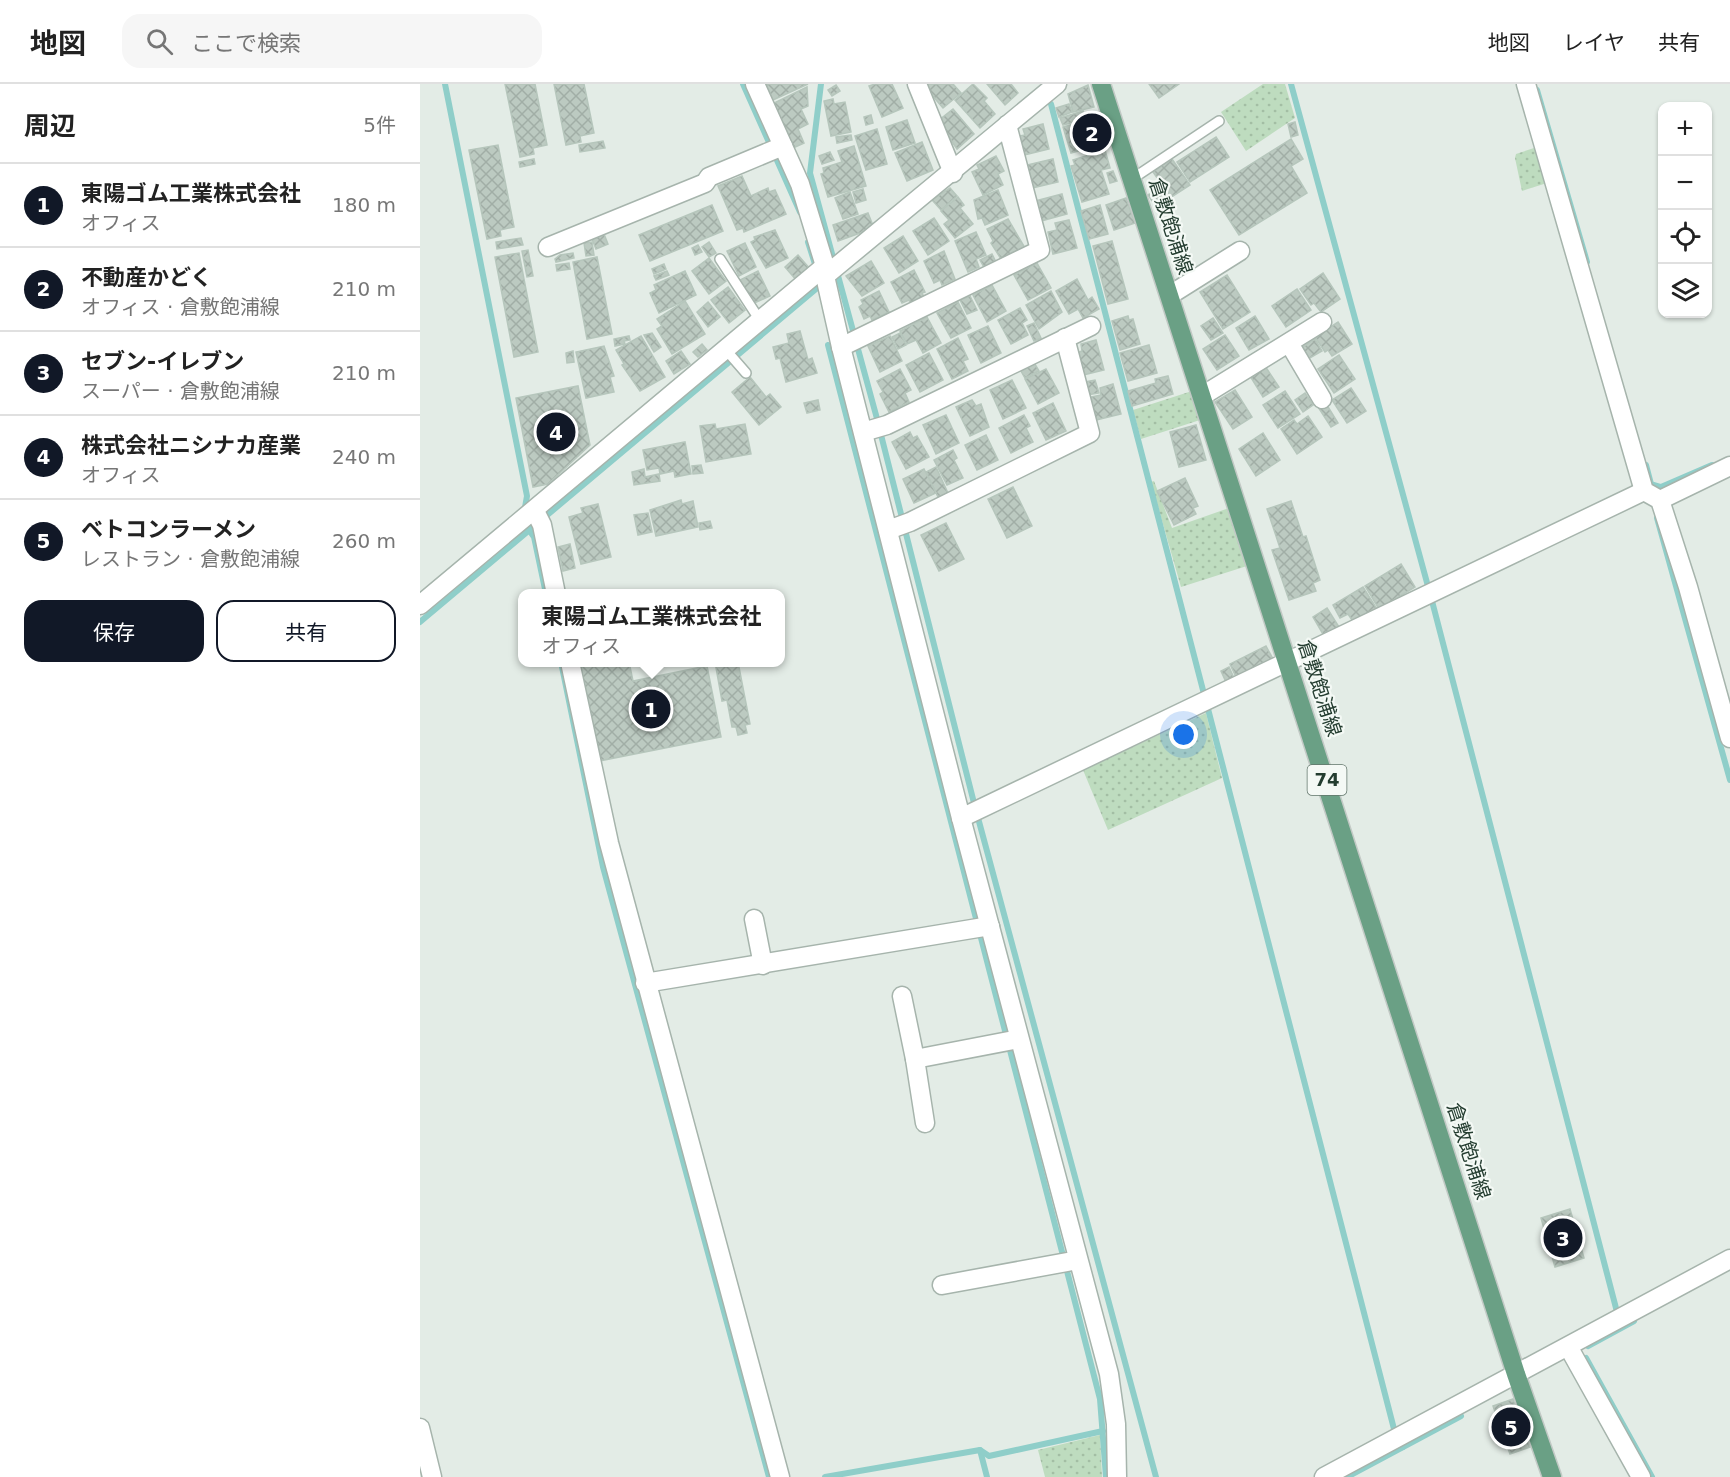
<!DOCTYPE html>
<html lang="ja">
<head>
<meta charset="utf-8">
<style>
  :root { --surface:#fff; --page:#f6f6f6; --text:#222; --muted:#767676; --line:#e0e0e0; --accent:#111827 }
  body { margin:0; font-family:"DejaVu Sans","Noto Sans JP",sans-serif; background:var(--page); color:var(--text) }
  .controls { position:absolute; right:18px; top:18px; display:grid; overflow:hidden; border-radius:12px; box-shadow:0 2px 4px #0004 }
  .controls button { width:54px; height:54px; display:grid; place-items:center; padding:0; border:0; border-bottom:2px solid var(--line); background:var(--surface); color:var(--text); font:30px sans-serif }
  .you { position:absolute; left:764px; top:651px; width:21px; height:21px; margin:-15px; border:4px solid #fff; border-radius:50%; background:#1a73e8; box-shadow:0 0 0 9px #1a73e833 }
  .badge { display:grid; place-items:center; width:39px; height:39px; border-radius:50%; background:var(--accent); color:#fff; font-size:20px; font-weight:700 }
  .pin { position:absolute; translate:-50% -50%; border:3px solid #fff; box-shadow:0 2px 6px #0006 }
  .popup { position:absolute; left:98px; top:505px; width:267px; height:78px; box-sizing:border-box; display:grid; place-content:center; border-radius:12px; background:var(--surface); filter:drop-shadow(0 2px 4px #0005); font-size:20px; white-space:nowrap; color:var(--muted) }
  .popup b { font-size:22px; color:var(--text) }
  .popup::after { content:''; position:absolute; left:50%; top:100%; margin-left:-12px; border:12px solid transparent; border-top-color:var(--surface) }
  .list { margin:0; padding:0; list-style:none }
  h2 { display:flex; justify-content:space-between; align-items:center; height:78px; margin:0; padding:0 24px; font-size:26px }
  h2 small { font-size:20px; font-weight:400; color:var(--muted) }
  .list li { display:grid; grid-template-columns:39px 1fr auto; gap:18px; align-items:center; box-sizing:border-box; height:84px; padding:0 24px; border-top:2px solid var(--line) }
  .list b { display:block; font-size:22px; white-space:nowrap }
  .list p { margin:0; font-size:20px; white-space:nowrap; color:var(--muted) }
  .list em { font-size:20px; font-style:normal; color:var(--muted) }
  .actions { display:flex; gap:12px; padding:18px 24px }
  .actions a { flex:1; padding:14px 0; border:2px solid var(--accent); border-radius:18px; text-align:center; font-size:21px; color:var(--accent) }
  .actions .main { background:var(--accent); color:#fff }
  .icon { flex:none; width:33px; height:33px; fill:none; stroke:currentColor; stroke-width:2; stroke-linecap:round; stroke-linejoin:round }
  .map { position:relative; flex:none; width:1310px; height:1393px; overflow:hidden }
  header { display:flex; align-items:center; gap:36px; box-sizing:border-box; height:84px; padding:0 30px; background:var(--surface); border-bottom:2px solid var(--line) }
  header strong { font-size:28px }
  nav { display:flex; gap:33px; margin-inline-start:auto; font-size:21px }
  .search { width:420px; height:54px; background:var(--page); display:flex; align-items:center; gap:15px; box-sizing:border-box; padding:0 21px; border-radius:18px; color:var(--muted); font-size:22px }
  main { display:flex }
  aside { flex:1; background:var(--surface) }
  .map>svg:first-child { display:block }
  .grass { fill:url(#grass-dots) }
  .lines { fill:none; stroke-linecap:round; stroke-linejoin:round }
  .stream { stroke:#8fcec9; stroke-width:6 }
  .building { fill:url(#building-cross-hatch); stroke:#b6c6bc; stroke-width:1.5 }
  .lane-casing { stroke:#a6b4ac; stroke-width:12 }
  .street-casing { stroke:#a6b4ac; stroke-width:21 }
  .primary-casing { stroke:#c2c9c5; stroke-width:21 }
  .lane { stroke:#fff; stroke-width:9 }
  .street { stroke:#fff; stroke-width:18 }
  .primary { stroke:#6aa085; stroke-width:18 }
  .labels { text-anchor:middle; stroke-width:4.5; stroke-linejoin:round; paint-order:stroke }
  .shield { fill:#f4f9f5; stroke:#62756b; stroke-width:1.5 }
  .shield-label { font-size:18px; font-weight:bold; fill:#243d30 }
  .street-label { font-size:20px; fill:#243d30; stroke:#f4f9f5 }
</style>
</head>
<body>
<header>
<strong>地図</strong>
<div class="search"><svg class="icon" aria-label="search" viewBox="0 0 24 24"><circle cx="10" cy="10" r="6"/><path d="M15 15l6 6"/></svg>ここで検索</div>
<nav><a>地図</a><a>レイヤ</a><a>共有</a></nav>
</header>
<main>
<aside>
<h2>周辺<small>5件</small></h2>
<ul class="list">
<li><span class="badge">1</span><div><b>東陽ゴム工業株式会社</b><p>オフィス</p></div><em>180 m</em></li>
<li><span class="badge">2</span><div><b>不動産かどく</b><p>オフィス · 倉敷飽浦線</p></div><em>210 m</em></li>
<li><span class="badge">3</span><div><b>セブン-イレブン</b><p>スーパー · 倉敷飽浦線</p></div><em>210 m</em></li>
<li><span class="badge">4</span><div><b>株式会社ニシナカ産業</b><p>オフィス</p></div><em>240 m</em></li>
<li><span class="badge">5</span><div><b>ベトコンラーメン</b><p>レストラン · 倉敷飽浦線</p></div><em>260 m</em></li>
</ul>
<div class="actions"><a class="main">保存</a><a>共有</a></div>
</aside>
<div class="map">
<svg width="1310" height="1393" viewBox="0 0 1310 1393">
  <defs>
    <pattern id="grass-dots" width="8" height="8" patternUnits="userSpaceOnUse" patternTransform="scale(1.5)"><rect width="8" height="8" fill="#bedcbf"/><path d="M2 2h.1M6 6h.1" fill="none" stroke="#a3bea4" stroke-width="1.8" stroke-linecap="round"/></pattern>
    <pattern id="building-cross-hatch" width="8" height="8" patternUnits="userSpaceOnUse" patternTransform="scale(1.5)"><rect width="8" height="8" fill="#bccac1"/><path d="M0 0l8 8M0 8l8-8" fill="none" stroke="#a1aea6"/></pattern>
  </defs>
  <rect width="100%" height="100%" fill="#e3ece6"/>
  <!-- grass -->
  <g class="grass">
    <polygon points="843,0 865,0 875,34 826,67 801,28"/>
    <polygon points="1117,63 1127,99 1102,107 1095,74 1096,70"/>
    <polygon points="772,307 780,336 721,355 713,326"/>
    <polygon points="734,397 752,444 809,424 827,482 761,503 731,398"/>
    <polygon points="786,629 802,694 688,746 663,686"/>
    <polygon points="680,1351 682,1393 625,1393 618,1366"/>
  </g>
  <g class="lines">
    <!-- stream -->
    <g class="stream">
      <polyline points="25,0 107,412 104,429"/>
      <polyline points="323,0 380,128"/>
      <polyline points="401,0 390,89 456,331 554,719 736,1393"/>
      <polyline points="871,0 1012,517 1197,1228"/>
      <polyline points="1117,6 1167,178"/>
      <polyline points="631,20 784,610"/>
      <polyline points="388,158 395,180"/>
      <polyline points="408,261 680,1315 686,1393"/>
      <polyline points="1226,381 1231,400 1241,403 1292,381"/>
      <polyline points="1237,434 1310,696"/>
      <polyline points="109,446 114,453 126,510"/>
      <polyline points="0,538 396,205"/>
      <polyline points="141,578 183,783 349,1393"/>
      <polyline points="787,621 974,1345 983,1363"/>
      <polyline points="1168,1262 1214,1237"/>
      <polyline points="1166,1274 1232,1393"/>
      <polyline points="560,1366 567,1393"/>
      <polyline points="405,1393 560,1366 569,1372 683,1347"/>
      <polyline points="927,1393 1041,1332"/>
    </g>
  </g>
  <!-- building -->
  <g class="building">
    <polygon points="85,0 115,0 127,61 113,64 114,70 100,73"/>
    <polygon points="134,0 164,0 174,49 160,52 161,58 146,61"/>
    <polygon points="346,0 388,0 353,16"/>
    <polygon points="455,0 472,0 483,24 462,33 449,2"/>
    <polygon points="509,0 533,0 541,9 523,24 505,3"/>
    <polygon points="553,0 567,14 564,17 575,30 560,44 535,16"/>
    <polygon points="567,0 591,0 598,9 585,21"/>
    <polygon points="729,0 759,0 739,14"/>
    <polygon points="416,1 420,7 412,12 408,6"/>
    <polygon points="668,1 674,23 653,28 648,10"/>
    <polygon points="387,3 388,22 381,25 388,40 378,45 384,59 373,64 352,20"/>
    <polygon points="413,15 414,20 425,18 431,48 411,52 404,17"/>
    <polygon points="649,20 652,28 639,33 636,24"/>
    <polygon points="533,25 554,50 537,65 518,37"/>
    <polygon points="663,27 665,35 643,41 640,34"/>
    <polygon points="451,31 453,39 446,41 444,33"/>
    <polygon points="675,34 683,60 651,69 643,43"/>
    <polygon points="487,36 495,59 473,66 466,43"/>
    <polygon points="875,38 878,51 871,53 868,40"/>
    <polygon points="623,40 629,65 604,71 599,52 605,51 603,45"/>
    <polygon points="457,45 467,80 446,86 435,52"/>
    <polygon points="431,51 432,56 417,59 416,53"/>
    <polygon points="796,53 809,73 770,98 757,78"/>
    <polygon points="871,55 883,75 871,82 887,109 819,151 790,106"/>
    <polygon points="183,57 185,64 160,68 159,61"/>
    <polygon points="502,58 513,86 487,97 475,69"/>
    <polygon points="78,61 94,143 80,146 81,152 67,155 49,66"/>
    <polygon points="434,62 446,102 408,113 401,90 404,89 403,84 422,78 418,67"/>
    <polygon points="685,66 690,84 681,86 689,110 662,118 651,82 655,81 653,76"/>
    <polygon points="410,68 414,76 402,80 399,72"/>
    <polygon points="576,72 584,87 578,90 583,101 563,111 552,88 559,85 557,81"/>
    <polygon points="114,75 115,80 100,83 99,78"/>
    <polygon points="633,75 638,98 612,104 607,81"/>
    <polygon points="752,75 770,101 736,123 728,111 742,101 733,88"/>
    <polygon points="693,87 697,97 690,99 687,89"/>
    <polygon points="322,92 331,112 348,104 349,108 355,106 366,130 324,148 323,144 317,146 298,102"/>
    <polygon points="530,104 537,112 521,126 512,116"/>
    <polygon points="443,105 446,116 436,119 433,108"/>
    <polygon points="578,106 588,131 565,141 562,134 558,135 554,116"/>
    <polygon points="430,108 438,130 423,135 415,114"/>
    <polygon points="642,110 647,130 621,137 615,117"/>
    <polygon points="538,113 544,121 540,124 553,140 535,154 524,140 529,136 521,127"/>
    <polygon points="706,114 715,139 694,146 686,121"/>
    <polygon points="292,121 303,147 230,177 219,151"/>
    <polygon points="680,121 688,150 669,155 661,127"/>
    <polygon points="448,129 454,144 418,157 413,141"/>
    <polygon points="514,134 529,157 508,171 493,147"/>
    <polygon points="588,135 605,164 581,175 571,159 573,157 567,145"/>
    <polygon points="649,136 657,164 633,170 628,148 637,146 635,139"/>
    <polygon points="355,146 368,174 346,184 331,158 335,156 334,153"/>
    <polygon points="556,148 566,171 556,175 559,183 548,188 535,157"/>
    <polygon points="184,150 188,160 176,165 172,155"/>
    <polygon points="483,152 498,177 479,189 464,164"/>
    <polygon points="101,154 103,161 77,165 76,158"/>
    <polygon points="692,157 708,215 688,220 673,162"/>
    <polygon points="172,158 174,171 166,172 164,159"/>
    <polygon points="289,158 296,169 289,173 282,163"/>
    <polygon points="325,159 336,183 319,192 307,167"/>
    <polygon points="278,161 282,168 275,171 272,164"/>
    <polygon points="108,166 113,192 107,193 102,167"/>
    <polygon points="524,167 535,195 522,201 520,196 514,199 504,177"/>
    <polygon points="99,169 118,268 94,273 75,173"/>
    <polygon points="153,169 154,174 136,178 135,175 140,171"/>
    <polygon points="572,170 577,180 565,185 560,176"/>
    <polygon points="378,171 390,185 377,197 365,183"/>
    <polygon points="177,173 192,250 167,255 153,178"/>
    <polygon points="289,174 306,197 289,210 272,187"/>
    <polygon points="451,177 464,199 442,212 426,192"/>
    <polygon points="149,179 150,185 137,187 136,181"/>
    <polygon points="617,179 631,204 608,216 594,191"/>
    <polygon points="244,180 246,185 234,190 232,185"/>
    <polygon points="494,186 505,208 502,209 505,215 492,222 489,216 482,219 471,198"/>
    <polygon points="247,187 249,191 236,196 234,192"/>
    <polygon points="265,187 276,211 239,229 230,209 236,206 234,201"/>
    <polygon points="338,187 350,212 332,220 320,196"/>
    <polygon points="903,189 920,215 901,228 894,219 891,221 880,205"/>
    <polygon points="807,191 830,228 803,245 780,208"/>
    <polygon points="657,195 668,216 672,213 679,225 663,234 658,225 649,230 636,207"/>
    <polygon points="572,201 586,227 567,238 553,211"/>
    <polygon points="308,203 325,226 309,239 291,216"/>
    <polygon points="877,205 891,226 866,243 852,222"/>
    <polygon points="459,207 469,228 452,236 450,232 444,235 439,223 443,220 441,216"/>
    <polygon points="631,207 642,228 619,245 606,221"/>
    <polygon points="550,212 557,226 547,230 540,216"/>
    <polygon points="265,217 285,250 252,270 237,245 242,242 237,235"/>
    <polygon points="288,218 300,233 288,243 277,228"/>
    <polygon points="538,218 551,244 531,254 517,229"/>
    <polygon points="600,224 607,236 602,239 608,251 591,260 578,236"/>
    <polygon points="708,232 709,236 713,235 720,260 700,266 692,237"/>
    <polygon points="835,232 849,255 829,266 816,244"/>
    <polygon points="507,233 521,259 503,269 496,256 487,260 480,247"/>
    <polygon points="793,234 803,249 791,256 781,242"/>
    <polygon points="918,238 932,260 912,272 908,266 905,268 895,253"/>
    <polygon points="614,239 621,254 614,257 607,242"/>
    <polygon points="568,242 581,269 561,279 548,251"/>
    <polygon points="380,247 388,276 392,274 397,289 366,298 360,274 356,275 353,263 369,259 367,250"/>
    <polygon points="232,249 241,263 234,268 224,251"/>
    <polygon points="480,249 486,261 478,265 472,253"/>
    <polygon points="805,251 819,272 797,286 783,265"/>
    <polygon points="209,252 210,256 204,257 205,260 195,262 194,255"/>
    <polygon points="221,252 245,293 220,307 202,281 204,280 196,266"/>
    <polygon points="470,252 482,277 460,288 448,262"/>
    <polygon points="538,254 548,275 543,277 548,287 532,295 517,265"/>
    <polygon points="895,255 902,267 888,275 881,264"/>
    <polygon points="676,256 684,286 663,291 657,269 662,267 661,260"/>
    <polygon points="282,260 287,266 278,273 273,268"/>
    <polygon points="729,261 737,289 708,297 700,269"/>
    <polygon points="184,262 194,292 190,293 194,308 166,314 156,268"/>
    <polygon points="153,267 154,278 147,279 146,269"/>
    <polygon points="261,267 270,280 254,290 246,277"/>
    <polygon points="509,269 523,296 500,308 486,281"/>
    <polygon points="919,271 935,295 914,309 898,285"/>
    <polygon points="615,280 619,287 605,294 601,287"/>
    <polygon points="845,282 859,303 843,313 830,292"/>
    <polygon points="480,285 491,306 485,309 489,318 469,328 460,310 463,308 457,297"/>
    <polygon points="626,285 639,309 618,320 605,295"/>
    <polygon points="748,292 753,310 712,322 708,307 736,299 735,295"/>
    <polygon points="330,293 346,313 350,310 361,323 339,341 312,308"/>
    <polygon points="592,296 606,324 583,335 570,306"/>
    <polygon points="675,296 679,309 667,311 664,298"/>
    <polygon points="693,300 701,330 676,336 671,313 681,311 680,304"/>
    <polygon points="158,302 170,361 128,400 113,403 96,314"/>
    <polygon points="931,304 946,327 927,339 912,316"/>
    <polygon points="815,306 832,333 813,345 795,318"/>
    <polygon points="865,307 880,330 858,344 843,321"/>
    <polygon points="885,309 893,321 883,328 875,316"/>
    <polygon points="398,316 400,326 387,329 384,319"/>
    <polygon points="552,316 556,322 561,320 569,343 550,352 536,323"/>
    <polygon points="905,318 918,339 911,343 898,323"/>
    <polygon points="633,319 646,347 626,356 613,329"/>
    <polygon points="526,331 539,359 516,370 503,341"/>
    <polygon points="604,331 610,342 606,344 613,358 591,369 579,344"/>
    <polygon points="888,332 902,353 877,370 861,345 874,336 877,340"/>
    <polygon points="295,340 296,345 325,340 331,370 286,378 280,342"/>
    <polygon points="776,341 786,376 759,383 750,348"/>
    <polygon points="490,348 493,354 497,352 509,373 486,385 472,358"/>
    <polygon points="843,349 860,376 836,392 819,365"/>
    <polygon points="566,351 578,376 557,386 545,361"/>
    <polygon points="265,358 271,390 255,393 254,387 240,390 239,384 227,386 223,366"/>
    <polygon points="533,366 537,374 534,376 543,394 527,401 514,376"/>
    <polygon points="281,381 283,389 273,390 272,382"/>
    <polygon points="516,383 528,409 518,413 506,388"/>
    <polygon points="224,385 225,393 239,390 240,397 214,401 212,388"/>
    <polygon points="504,385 516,409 494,419 483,395"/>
    <polygon points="765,394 778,422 773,424 776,430 754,441 737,407"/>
    <polygon points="593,403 612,442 587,454 568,415"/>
    <polygon points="261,416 262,420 273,417 278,443 236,452 230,426"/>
    <polygon points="871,417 883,453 886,452 900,496 893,499 896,507 869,516 852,466 860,464 847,425"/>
    <polygon points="178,420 191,473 161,480 149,433 163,429 161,424"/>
    <polygon points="228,429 232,448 218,451 214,431"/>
    <polygon points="290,437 292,444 280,446 279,439"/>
    <polygon points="526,439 544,475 519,487 501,451"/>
    <polygon points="150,460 155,484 143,487 138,463"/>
    <polygon points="981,480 995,503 959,525 945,502"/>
    <polygon points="943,503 957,525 934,539 928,530 920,534 913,521"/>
    <polygon points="907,524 919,543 904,552 893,533"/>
    <polygon points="846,562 853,575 816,593 810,580"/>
    <polygon points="185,578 209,578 213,597 287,582 301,653 179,677 160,583"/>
    <polygon points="295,578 318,578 330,640 325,641 327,649 318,651 316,643 312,643 307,616 302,617"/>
    <polygon points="809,583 814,594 806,598 801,587"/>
    <polygon points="1150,1125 1164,1174 1135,1183 1121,1134"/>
    <polygon points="1093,1315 1110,1363 1090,1370 1073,1322"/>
  </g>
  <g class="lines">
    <defs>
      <g id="lane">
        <polyline points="712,95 799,37"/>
        <polyline points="300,175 341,238"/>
        <polyline points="306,266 326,289"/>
      </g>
      <g id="street">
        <polyline points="335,0 380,100 405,182 405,192 421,263 541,734 689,1290 696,1340 697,1393"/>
        <polyline points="497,0 533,89"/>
        <polyline points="1106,0 1224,407 1240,416 1268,503 1310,654"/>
        <polyline points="128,163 285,99 289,93 363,62"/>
        <polyline points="405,192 637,0"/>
        <polyline points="750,211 820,167"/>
        <polyline points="869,259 902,315"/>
        <polyline points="421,263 620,166 587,41"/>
        <polyline points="782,312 902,238"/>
        <polyline points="443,348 467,341 671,242"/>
        <polyline points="1240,416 1310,382"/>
        <polyline points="115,427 122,441 136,510"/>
        <polyline points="468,446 490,438 670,349 645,254"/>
        <polyline points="0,521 405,182"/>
        <polyline points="150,578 189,759 360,1393"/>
        <polyline points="541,734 1224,407"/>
        <polyline points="334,835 343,881"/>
        <polyline points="225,899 570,842"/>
        <polyline points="482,912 495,975"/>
        <polyline points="505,1039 495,975 599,955"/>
        <polyline points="522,1201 658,1176"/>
        <polyline points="1149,1264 1221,1393"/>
        <polyline points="0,1344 12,1393"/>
        <polyline points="904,1393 1310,1175"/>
      </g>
      <polyline id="primary" points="681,0 1096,1290 1132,1393"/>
    </defs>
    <!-- lane casing -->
    <use href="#lane" class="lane-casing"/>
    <!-- street casing -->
    <use href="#street" class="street-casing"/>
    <!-- primary casing -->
    <use href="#primary" class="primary-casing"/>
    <!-- lane -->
    <use href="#lane" class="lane"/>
    <!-- street -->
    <use href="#street" class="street"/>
    <!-- primary -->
    <use href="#primary" class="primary"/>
  </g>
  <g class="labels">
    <!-- shield labels -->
    <rect class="shield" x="887.5" y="681" width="39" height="30" rx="4.5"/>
    <g class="shield-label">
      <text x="907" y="702">74</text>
    </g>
    <!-- street labels -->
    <g class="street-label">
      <text transform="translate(751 142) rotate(72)" y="7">倉敷飽浦線</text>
      <text transform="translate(900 604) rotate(72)" y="7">倉敷飽浦線</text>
      <text transform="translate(1049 1067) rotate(72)" y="7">倉敷飽浦線</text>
    </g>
  </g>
</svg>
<div class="controls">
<button>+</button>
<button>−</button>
<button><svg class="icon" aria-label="locate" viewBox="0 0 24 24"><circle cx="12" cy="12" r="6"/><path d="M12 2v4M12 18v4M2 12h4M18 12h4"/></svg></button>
<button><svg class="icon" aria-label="layers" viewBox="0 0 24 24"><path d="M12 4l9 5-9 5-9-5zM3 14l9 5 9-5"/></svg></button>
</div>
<div class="you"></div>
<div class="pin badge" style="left:231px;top:625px">1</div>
<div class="popup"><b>東陽ゴム工業株式会社</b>オフィス</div>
<div class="pin badge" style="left:672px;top:49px">2</div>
<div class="pin badge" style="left:1143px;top:1154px">3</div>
<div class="pin badge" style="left:136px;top:348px">4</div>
<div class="pin badge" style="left:1091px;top:1343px">5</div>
</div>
</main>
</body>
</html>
